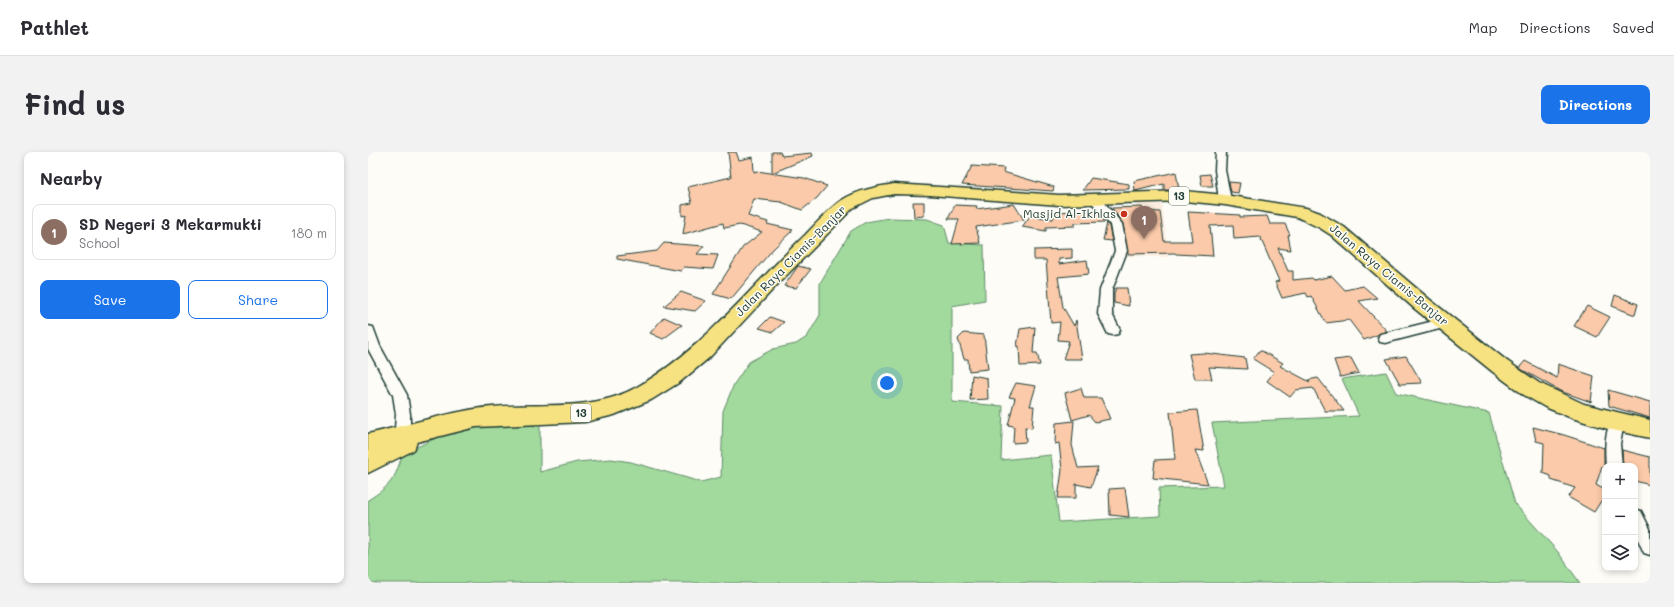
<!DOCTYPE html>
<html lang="en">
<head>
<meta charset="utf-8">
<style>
  :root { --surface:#fff; --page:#f2f2f3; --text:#2b2b33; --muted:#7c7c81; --line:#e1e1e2; --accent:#1a73e8 }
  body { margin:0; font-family:Mali,sans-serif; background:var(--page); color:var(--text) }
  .controls { position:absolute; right:12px; bottom:12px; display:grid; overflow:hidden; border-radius:8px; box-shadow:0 2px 6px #0003 }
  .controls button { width:36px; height:36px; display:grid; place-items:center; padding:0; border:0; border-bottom:1px solid var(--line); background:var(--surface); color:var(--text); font:20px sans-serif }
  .you { position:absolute; left:519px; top:231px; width:14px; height:14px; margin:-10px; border:3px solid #fff; border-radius:50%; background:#1a73e8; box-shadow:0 0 0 6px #1a73e833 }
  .badge { display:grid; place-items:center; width:26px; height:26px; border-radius:50%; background:var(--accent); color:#fff; font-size:13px; font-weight:700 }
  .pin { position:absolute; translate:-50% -33px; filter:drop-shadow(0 1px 2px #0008) }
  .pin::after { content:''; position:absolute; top:21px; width:14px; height:12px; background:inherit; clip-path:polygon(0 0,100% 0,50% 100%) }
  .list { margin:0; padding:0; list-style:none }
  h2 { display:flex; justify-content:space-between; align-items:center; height:52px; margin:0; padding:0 16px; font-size:17px }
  h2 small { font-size:13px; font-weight:400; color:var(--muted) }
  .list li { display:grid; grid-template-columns:26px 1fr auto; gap:12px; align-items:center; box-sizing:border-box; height:56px; margin:0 8px 8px; padding:0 8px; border:1px solid var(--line); border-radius:8px }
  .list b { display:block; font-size:15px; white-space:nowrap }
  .list p { margin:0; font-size:13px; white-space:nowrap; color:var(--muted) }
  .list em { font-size:13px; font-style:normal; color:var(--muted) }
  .actions { display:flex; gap:8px; padding:12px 16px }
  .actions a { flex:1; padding:9px 0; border:1px solid var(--accent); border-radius:8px; text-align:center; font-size:14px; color:var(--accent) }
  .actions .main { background:var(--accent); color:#fff }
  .icon { flex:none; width:22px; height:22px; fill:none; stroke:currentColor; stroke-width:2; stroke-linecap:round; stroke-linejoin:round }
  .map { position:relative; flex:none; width:1282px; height:431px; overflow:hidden; border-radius:8px }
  header { display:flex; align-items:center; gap:24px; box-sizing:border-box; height:56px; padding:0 20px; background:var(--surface); border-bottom:1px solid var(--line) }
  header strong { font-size:19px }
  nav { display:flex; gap:22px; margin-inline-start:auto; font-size:14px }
  .intro { display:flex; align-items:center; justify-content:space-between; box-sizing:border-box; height:96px; padding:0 24px }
  h1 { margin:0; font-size:28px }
  .button { padding:10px 18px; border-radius:8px; background:var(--accent); color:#fff; font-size:14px; font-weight:700 }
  main { display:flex; gap:24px; padding:0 24px }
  aside { flex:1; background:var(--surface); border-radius:8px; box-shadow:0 2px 6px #0003 }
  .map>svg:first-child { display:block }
  .built { fill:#fcede0 }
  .green { fill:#a2d99d; stroke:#608b68 }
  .building { fill:#fbcaaa; stroke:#1f3d34 }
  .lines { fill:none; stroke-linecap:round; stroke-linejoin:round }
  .minor-casing { stroke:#1f3d34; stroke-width:3 }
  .highway-casing { stroke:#1f3d34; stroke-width:3 }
  .minor { fill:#fdfcf7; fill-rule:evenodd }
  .highway { fill:#f7e281; fill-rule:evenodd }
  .poi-dot { fill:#c8321e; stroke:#fdfcf7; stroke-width:1.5 }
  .labels { text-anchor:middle; stroke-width:3; stroke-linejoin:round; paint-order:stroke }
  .shield { fill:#fdfcf7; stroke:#62766e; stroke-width:1 }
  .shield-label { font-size:11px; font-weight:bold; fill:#1f3d34 }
  .poi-label { font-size:12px; fill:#1f3d34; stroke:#fdfcf7; text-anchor:end }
  .street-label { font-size:12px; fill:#1f3d34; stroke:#fdfcf7 }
</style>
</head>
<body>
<header>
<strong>Pathlet</strong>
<nav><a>Map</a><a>Directions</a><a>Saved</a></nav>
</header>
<div class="intro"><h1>Find us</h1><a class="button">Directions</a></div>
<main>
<aside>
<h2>Nearby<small></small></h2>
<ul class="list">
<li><span class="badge" style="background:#8d6e63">1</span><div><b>SD Negeri 3 Mekarmukti</b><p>School</p></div><em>180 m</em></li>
</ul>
<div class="actions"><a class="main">Save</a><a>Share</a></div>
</aside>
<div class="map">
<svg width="1282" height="431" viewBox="0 0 1282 431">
  <rect width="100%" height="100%" fill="#fdfcf7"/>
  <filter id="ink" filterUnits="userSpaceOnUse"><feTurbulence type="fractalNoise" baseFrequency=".025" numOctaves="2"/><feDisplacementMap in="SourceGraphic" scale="8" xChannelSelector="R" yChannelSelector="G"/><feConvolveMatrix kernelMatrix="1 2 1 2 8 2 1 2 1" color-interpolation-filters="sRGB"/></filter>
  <g filter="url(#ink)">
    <!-- built -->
    <polygon class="built" points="768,52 794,52 800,105 755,104 752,72 770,73"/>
    <!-- green -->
    <path class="green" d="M521 66 559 67 576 73 581 91 616 93 617 148 584 154V250L635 254 633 308 683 303 691 370 792 364 791 336 856 334 844 271 991 264 974 227 1018 220 1028 241 1121 261 1147 352 1190 400 1212 431H0V348C22 334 27 328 34 303 51 294 69 284 88 279 116 271 144 272 172 274V320L209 310 243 307 263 310 333 330 353 325 355 259 366 232 381 210 405 197 428 192 439 185 452 163V131L483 79 498 70Z"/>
    <!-- building -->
    <g class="building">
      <polygon points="360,0 368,0 371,8 385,5 386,20 389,19 436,26 459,34 449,46 434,58 413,50 386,47 380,64 400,70 399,72 425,78 405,97 363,147 345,142 375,95 394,80 372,73 356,76 355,71 315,82 318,63 314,64 314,53 324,51 320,35 363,25"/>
      <polygon points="404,0 412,0 414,4 444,1 445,4 404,21"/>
      <polygon points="604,14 636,16 635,20 686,35 685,39 594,33"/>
      <polygon points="808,20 811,38 796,38 796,32 767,39 766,29"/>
      <polygon points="842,22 845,34 834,34 832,23"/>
      <polygon points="723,26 761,32 761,37 715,38"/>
      <polygon points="861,30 872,31 870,41 863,40"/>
      <polygon points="545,50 556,50 556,64 546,65"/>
      <polygon points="646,52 656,68 608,75 612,91 584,92 591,67 580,67 587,53 609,54 608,57"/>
      <polygon points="774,55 775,59 792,60 796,89 824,89 820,60 872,63 872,65 899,64 902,72 917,72 922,83 920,83 923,98 910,96 920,119 925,119 925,128 944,126 946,128 964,124 977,138 995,134 1009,146 991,149 1019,179 996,188 981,168 958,171 943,144 940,145 938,141 914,146 907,130 911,129 892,85 866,87 865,73 842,74 845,104 808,102 807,101 760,102 755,72 744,56"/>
      <polygon points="728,58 737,70 707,71 707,74 678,75 678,79 654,75 662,64 685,67 688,60"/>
      <polygon points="739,71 741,74 744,89 735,88"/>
      <polygon points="296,91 336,94 329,102 350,103 345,117 316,115 313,119 249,107 249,104 289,99"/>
      <polygon points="704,97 704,106 691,107 691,112 719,108 721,122 690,125 695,155 706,174 708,168 714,207 695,207 701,189 690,188 692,170 683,171 678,108 666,108 666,98"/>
      <polygon points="430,114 443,117 428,136 416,134"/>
      <polygon points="748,136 759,136 761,154 746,151 746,141"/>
      <polygon points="313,140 338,149 327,159 296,154"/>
      <polygon points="1247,143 1270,152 1267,163 1244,154"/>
      <polygon points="1219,154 1242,165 1229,185 1206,174"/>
      <polygon points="296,165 314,173 295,187 282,181"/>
      <polygon points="402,165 416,170 405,180 391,176"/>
      <polygon points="667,175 665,201 669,201 672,213 652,214 651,194 649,194 652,177"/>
      <polygon points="596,181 616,183 620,217 601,219 600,207 596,207 590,187"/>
      <polygon points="892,198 915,211 912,214 942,230 940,228 950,226 976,259 957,259 945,236 928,238 922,245 899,229 906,220 885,207"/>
      <polygon points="836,201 877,206 879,217 841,215 844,227 827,227 821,202"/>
      <polygon points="1038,204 1054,231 1032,232 1018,207"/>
      <polygon points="983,206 991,221 972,225 966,208"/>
      <polygon points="1157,209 1189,226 1190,212 1226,224 1223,250 1192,239 1160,221 1151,216"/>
      <polygon points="604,223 619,226 620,247 602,248"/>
      <polygon points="648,231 668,234 662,254 666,254 664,276 657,275 658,290 645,291 646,274 640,273 647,246 641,245"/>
      <polygon points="713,236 716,246 733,246 742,267 727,270 721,263 704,268 697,241"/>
      <polygon points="1240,238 1282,250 1282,266 1241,254"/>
      <polygon points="829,258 836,299 827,298 840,332 785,326 787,308 807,307 802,260"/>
      <polygon points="706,269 704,293 710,316 730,315 723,335 708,332 708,346 690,346 694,318 691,291 687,292 688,271"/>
      <polygon points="1165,275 1196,283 1236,296 1236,314 1234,314 1228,333 1237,338 1237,351 1233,349 1226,360 1200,345 1207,336 1183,328 1183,324 1175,321 1176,291 1168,289"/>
      <polygon points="1254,298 1282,305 1282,333 1267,329 1267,314 1255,314"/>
      <polygon points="757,336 761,365 742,363 741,337"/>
    </g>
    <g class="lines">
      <defs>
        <g id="minor">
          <polygon points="848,0 858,0 857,18 863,48 857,52 851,48 847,18"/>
          <polygon points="728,44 732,45 754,72 759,99 744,138 744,162 752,178 750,182 745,183 740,182 730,162 732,138 747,99 742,73 722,48"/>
          <polygon points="1078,166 1083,168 1085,171 1083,174 1017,191 1012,190 1010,186 1012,182 1017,181"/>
          <polygon points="0,174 5,175 12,194 39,243 42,262 42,293 39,298 34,299 29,298 26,293 28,262 25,243 0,197"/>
          <path d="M1249 265 1254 267 1256 271 1252 292 1254 314H1238C1237 297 1236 282 1244 267Z"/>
          <polygon points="1267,357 1273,359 1282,377 1282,403 1276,401 1267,381"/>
        </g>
        <path id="highway" d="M526 32 691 43 816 39 857 43 938 56 952 61 976 75 1061 147 1139 209 1171 231 1216 252 1282 268V286L1240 277 1204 266 1177 255 1156 243 1125 220 1047 157 963 83 952 76 929 65 857 53 816 49 691 53 562 43 526 42 505 46 485 56 410 132 342 205 312 230 283 248 246 263 217 270 108 275 49 290 46 298 0 321V282C35 274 71 263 107 257 161 248 219 263 269 235 333 199 380 138 432 88 444 77 461 56 474 48 490 38 508 35 526 32Z"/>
      </defs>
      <!-- minor casing -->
      <use href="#minor" class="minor-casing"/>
      <!-- highway casing -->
      <use href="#highway" class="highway-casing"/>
      <!-- minor -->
      <use href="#minor" class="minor"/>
      <!-- highway -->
      <use href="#highway" class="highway"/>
    </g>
  </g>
  <!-- markers -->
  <circle class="poi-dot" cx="756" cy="62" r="4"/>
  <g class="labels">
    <!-- shield labels -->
    <g class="shield">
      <rect x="801" y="35" width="20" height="18" rx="3"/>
      <rect x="203" y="252" width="20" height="18" rx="3"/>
    </g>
    <g class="shield-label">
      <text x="811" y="48">13</text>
      <text x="213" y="265">13</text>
    </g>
    <!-- poi labels -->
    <g class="poi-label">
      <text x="748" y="66">Masjid Al-Ikhlas</text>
    </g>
    <!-- street labels -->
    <g class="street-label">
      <text transform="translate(423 109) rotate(-45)" y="4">Jalan Raya Ciamis-Banjar</text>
      <text transform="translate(1021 123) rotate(40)" y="4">Jalan Raya Ciamis-Banjar</text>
    </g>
  </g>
</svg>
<div class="controls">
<button>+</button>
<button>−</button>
<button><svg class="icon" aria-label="layers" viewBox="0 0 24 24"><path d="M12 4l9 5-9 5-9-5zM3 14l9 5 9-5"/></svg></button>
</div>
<div class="you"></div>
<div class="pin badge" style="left:776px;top:87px;background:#8d6e63">1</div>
</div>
</main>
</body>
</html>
